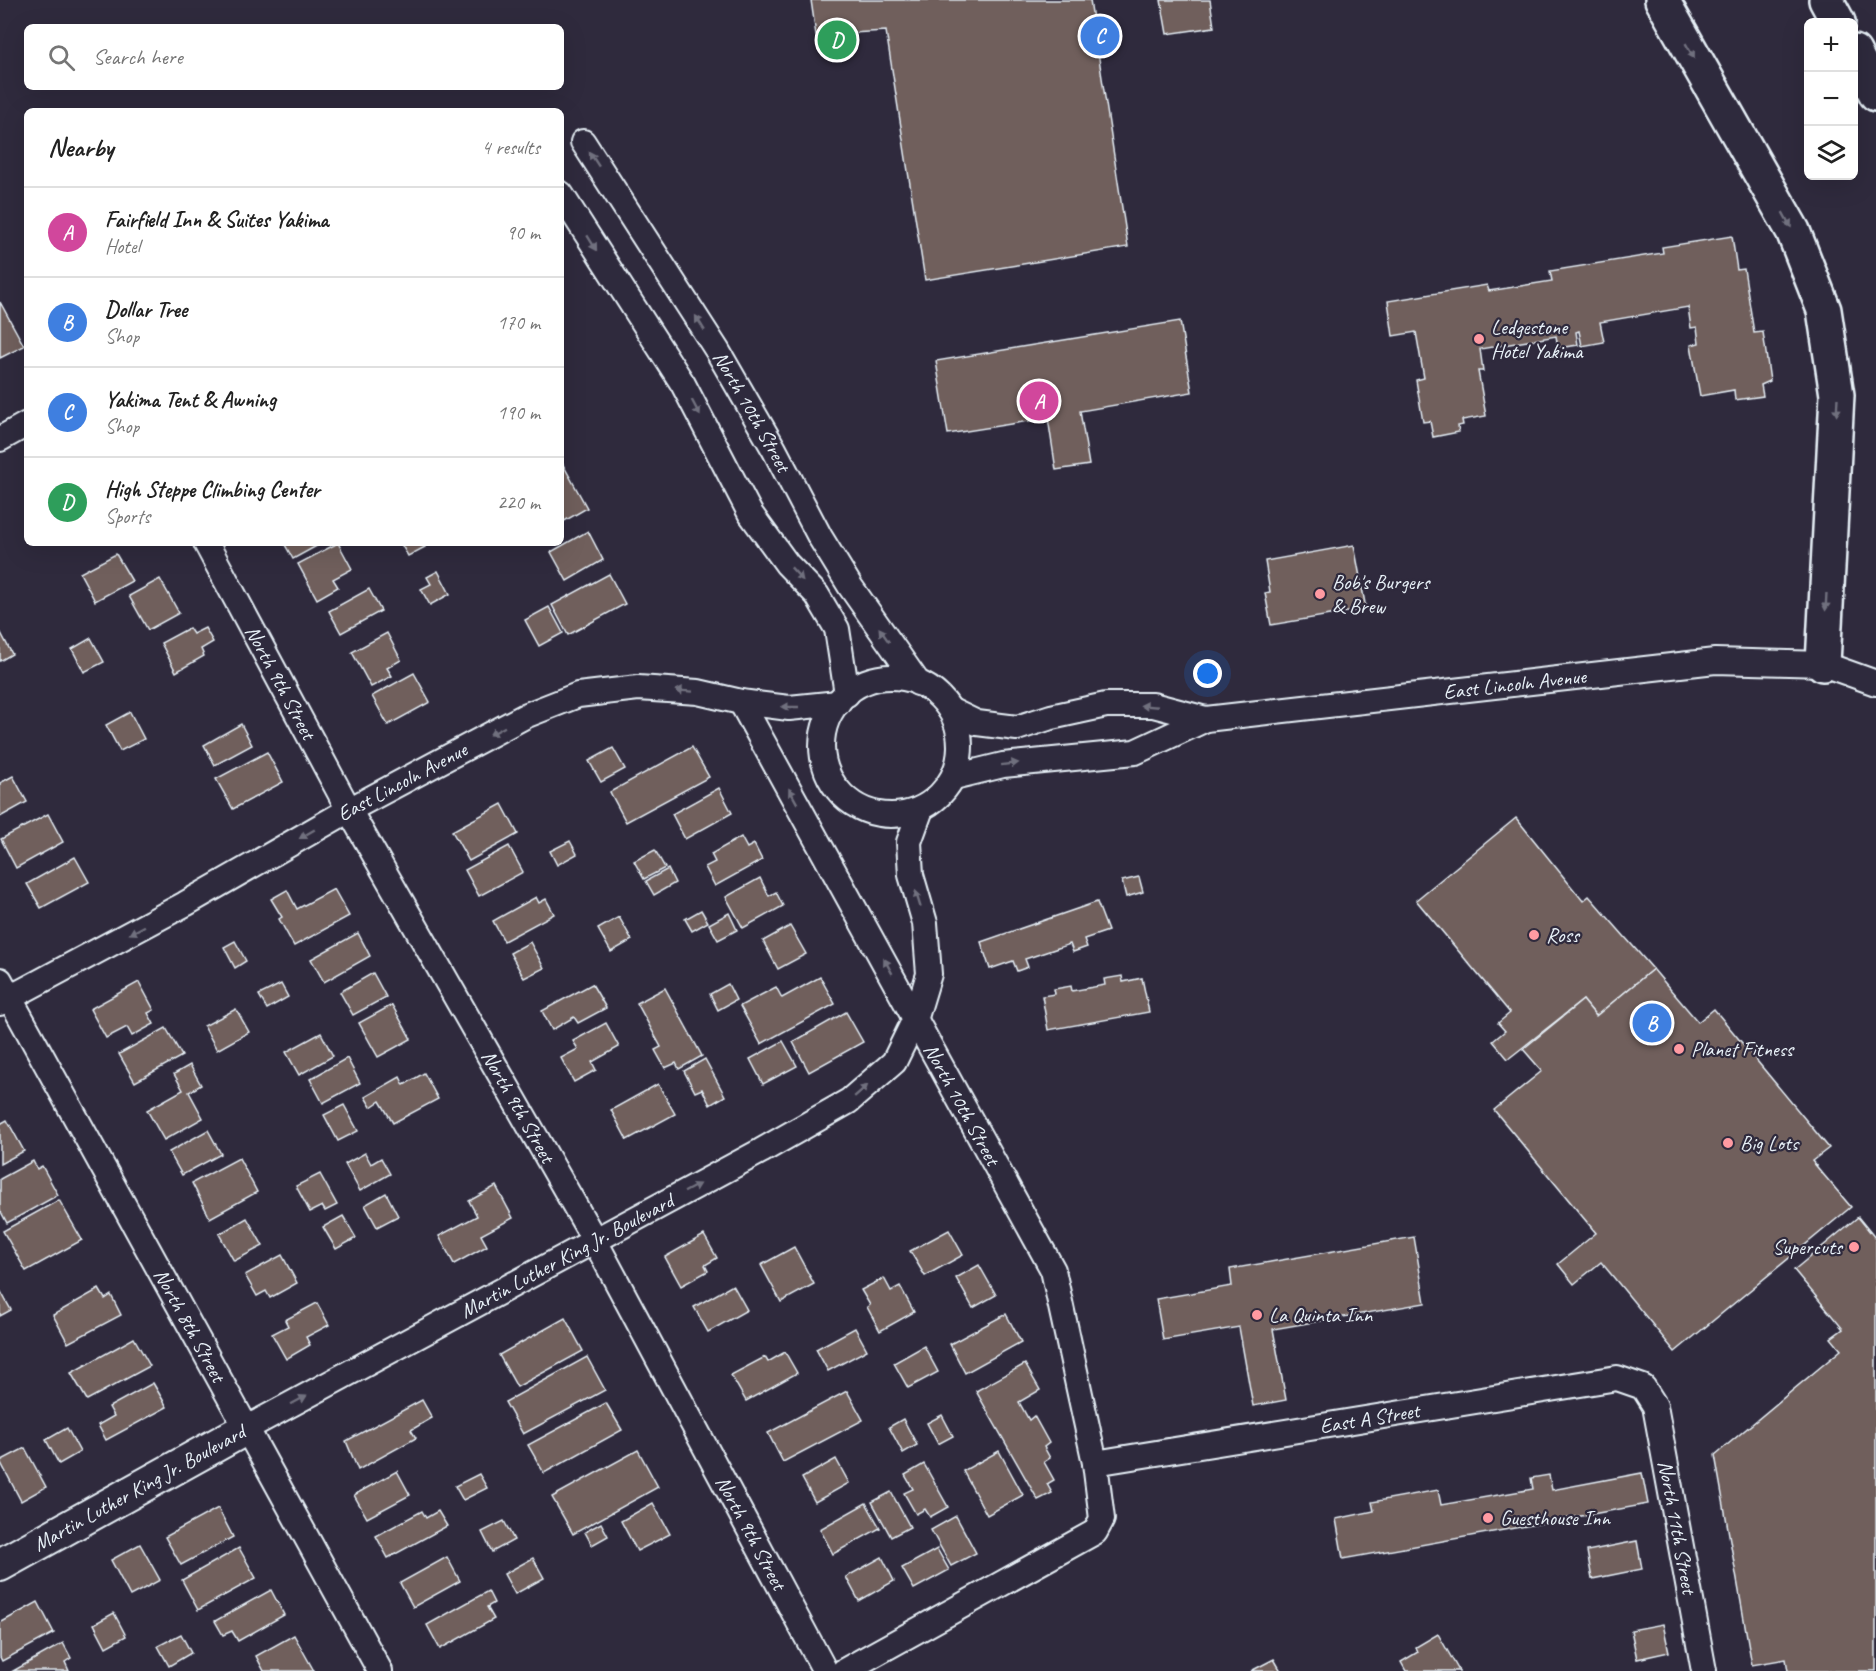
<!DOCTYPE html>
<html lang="en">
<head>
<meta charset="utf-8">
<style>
  :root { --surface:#fff; --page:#f6f6f6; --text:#222; --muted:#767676; --line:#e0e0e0; --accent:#0f766e }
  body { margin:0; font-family:Caveat,sans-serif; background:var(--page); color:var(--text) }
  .controls { position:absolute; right:18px; top:18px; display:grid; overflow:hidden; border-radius:9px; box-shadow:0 6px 24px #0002 }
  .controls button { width:54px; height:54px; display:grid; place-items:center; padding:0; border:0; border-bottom:2px solid var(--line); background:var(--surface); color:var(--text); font:30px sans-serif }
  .you { position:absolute; left:1208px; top:674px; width:21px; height:21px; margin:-15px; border:4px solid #fff; border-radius:50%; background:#1a73e8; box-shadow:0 0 0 9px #1a73e833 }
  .badge { display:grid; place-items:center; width:39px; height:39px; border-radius:50%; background:var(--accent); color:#fff; font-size:20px; font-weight:700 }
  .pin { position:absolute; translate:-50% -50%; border:3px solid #fff; box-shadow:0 2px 6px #0006 }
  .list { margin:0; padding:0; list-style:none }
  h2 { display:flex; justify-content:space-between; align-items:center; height:78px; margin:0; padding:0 24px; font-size:26px }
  h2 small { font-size:20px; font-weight:400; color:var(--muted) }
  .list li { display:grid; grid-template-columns:39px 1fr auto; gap:18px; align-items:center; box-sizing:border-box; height:90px; padding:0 24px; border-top:2px solid var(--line) }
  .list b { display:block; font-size:22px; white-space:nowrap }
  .list p { margin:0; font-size:20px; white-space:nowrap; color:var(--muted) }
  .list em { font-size:20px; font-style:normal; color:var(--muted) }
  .icon { flex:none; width:33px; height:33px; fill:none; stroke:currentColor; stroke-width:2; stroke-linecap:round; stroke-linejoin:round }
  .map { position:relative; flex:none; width:1876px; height:1671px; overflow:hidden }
  .search { position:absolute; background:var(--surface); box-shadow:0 6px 24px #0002; left:24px; top:24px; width:540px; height:66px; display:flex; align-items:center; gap:15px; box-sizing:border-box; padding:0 21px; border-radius:9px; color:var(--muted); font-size:22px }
  .panel { position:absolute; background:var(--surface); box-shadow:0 6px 24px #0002; left:24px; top:108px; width:540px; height:438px; border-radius:9px }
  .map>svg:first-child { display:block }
  .building { fill:#6f5e5c; stroke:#e8f1f8; stroke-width:1.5 }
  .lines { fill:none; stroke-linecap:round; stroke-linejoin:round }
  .minor-casing { stroke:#e8f1f8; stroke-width:28 }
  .major-casing { stroke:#e8f1f8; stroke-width:36 }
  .highway-casing { stroke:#e8f1f8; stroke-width:38 }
  .minor { stroke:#2f2a3d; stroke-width:24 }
  .major { stroke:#2f2a3d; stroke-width:32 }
  .highway { stroke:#2f2a3d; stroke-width:33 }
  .oneway { fill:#70707e }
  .poi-dot { fill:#ff9aa2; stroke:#2f2a3d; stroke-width:2 }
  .labels { text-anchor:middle; stroke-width:4.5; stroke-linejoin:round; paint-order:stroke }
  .poi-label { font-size:21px; fill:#e8f1f8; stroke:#2f2a3d; text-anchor:start }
  .street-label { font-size:21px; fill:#e8f1f8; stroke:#2f2a3d }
</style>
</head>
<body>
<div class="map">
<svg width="1876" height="1671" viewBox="0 0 1876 1671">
  <rect width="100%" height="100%" fill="#2f2a3d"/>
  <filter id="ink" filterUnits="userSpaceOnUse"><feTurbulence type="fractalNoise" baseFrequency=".0167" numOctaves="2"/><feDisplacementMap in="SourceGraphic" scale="12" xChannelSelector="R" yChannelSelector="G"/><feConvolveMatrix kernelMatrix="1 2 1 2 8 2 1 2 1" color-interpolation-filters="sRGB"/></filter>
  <g filter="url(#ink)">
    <!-- building -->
    <g class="building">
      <polygon points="811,0 1090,0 1128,247 925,280 886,31 816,35"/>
      <polygon points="1161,0 1210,0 1214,27 1167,34"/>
      <polygon points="1732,236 1737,270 1744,269 1754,333 1763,332 1770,381 1761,385 1763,396 1735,400 1734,390 1700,396 1691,345 1699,343 1697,327 1691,328 1688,307 1600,322 1604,342 1582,346 1579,331 1576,332 1578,345 1558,348 1556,336 1480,349 1483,371 1478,371 1486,416 1462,420 1463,425 1458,426 1459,432 1433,437 1430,421 1423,422 1416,380 1424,378 1416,332 1393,336 1388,301 1487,285 1489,291 1552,281 1550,271 1663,253 1662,247"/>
      <polygon points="0,302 24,346 0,358"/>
      <polygon points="1180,321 1192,392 1080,411 1089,465 1056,470 1048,418 948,434 936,361"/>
      <polygon points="561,461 587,508 561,523"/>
      <polygon points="588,531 603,560 567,581 551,552"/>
      <polygon points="284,543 322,543 293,559"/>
      <polygon points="338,543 352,569 333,579 338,587 317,599 298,564"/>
      <polygon points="422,543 425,547 408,556 401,544"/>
      <polygon points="1354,545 1366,609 1271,625 1265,593 1270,592 1265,561"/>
      <polygon points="116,554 132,581 95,601 80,573"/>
      <polygon points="438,571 450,594 430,605 421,589 431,584 427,577"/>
      <polygon points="609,574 625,604 568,635 552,605"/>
      <polygon points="160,579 179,613 148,630 129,596"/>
      <polygon points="369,589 381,611 341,633 329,611"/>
      <polygon points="549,607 563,633 539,646 525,620"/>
      <polygon points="189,628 193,634 205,628 213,642 201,649 204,656 176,672 161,643"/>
      <polygon points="1,633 12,654 0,661 0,634"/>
      <polygon points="387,633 401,660 387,668 392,676 371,687 352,652"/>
      <polygon points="91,638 104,662 84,672 72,649"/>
      <polygon points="414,673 430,702 388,725 372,696"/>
      <polygon points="130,712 144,739 120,751 106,725"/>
      <polygon points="241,724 252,745 215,765 204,745"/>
      <polygon points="692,747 709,777 626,822 610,792"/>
      <polygon points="613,748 625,769 601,782 589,761"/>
      <polygon points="267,752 283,782 233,809 216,779"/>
      <polygon points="13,776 27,802 0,817 0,783"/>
      <polygon points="719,788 732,813 685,839 672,814"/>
      <polygon points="502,804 518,834 469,861 452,831"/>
      <polygon points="48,814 63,842 16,868 1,839"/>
      <polygon points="1516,818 1583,901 1589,896 1653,969 1596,1016 1583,1000 1508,1059 1493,1041 1505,1031 1498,1023 1510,1013 1416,900"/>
      <polygon points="741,837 747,848 754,844 762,860 715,886 705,867 715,862 711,854"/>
      <polygon points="570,841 577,854 557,865 550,851"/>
      <polygon points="509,846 523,872 479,896 465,870"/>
      <polygon points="655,850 665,868 644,879 634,861"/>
      <polygon points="75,857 89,882 41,908 27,884"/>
      <polygon points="668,869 675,883 654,895 646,881"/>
      <polygon points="1139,877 1143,892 1126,897 1122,881"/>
      <polygon points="760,878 769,896 776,892 783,906 743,928 726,897"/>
      <polygon points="334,889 349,916 294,946 279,919 282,917 271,899 287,890 297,909"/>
      <polygon points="536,897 539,903 546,899 554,914 504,941 493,921"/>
      <polygon points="1097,902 1108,931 1084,939 1087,947 1073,952 1070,944 1025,959 1028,967 1017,971 1013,961 990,969 981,942"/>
      <polygon points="701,910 708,922 692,931 685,919"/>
      <polygon points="729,913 737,930 718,940 709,924"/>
      <polygon points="619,917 632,940 611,952 598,929"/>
      <polygon points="790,926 806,954 778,969 763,941"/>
      <polygon points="358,933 370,956 324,982 311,959"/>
      <polygon points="235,941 246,961 235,968 224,947"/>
      <polygon points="530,942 544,968 524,978 510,953"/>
      <polygon points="1653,969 1698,1022 1714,1009 1829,1148 1812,1161 1851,1207 1675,1352 1601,1262 1574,1284 1558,1264 1596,1233 1494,1110 1542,1071 1523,1049 1583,1000 1596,1016"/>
      <polygon points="373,973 386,997 353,1015 340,992"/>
      <polygon points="1122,976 1123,982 1142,978 1149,1012 1048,1030 1042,996 1055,994 1054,989 1071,986 1072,991 1105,985 1104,979"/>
      <polygon points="820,977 835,1004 761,1044 740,1006 776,987 782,998"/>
      <polygon points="139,982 154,1010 148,1013 154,1024 132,1036 127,1027 106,1038 90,1009"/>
      <polygon points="281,984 288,997 267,1009 259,995"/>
      <polygon points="592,984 606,1008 578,1023 574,1017 552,1030 542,1011"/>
      <polygon points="728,984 736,1000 718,1010 710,994"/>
      <polygon points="665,988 702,1056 679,1069 676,1063 665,1068 655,1050 661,1047 637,1003"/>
      <polygon points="392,1005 411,1039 378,1057 359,1023"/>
      <polygon points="236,1009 249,1032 217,1050 204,1026"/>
      <polygon points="846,1012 863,1042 809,1072 793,1042"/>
      <polygon points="606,1023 619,1047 592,1062 596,1070 574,1082 561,1058 578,1049 573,1041"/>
      <polygon points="166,1028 182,1056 135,1082 119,1054"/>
      <polygon points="321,1033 333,1056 299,1075 286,1052"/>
      <polygon points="783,1041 797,1066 763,1084 750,1059"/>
      <polygon points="347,1058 360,1083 323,1103 310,1079"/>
      <polygon points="705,1059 725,1096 710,1105 702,1089 695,1092 684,1071"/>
      <polygon points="190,1065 201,1085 189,1092 203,1118 164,1140 147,1110 183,1090 174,1074"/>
      <polygon points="424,1073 438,1099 393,1123 380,1101 371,1107 365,1097 400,1077 404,1085"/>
      <polygon points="658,1084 675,1114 627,1140 611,1110"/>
      <polygon points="344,1105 358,1131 338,1141 324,1115"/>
      <polygon points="7,1120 24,1151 0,1164 0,1124"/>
      <polygon points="208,1130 221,1154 182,1175 169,1152"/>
      <polygon points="365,1153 371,1164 381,1158 390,1174 360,1191 345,1164"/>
      <polygon points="239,1158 257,1192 210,1218 192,1183"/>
      <polygon points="33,1161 37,1169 42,1166 58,1195 7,1223 0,1210 0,1179"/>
      <polygon points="320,1174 337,1205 325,1211 322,1206 310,1212 296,1186"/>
      <polygon points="496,1186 513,1218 481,1235 487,1246 454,1264 439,1236 477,1216 469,1201"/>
      <polygon points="386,1193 398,1216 377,1227 365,1205"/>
      <polygon points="59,1200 82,1240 26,1271 3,1231"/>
      <polygon points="343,1216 356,1238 336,1249 323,1227"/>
      <polygon points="1858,1217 1876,1239 1876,1671 1788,1671 1786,1659 1752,1665 1715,1455 1841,1350 1831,1338 1843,1329 1794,1270"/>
      <polygon points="247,1218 263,1246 234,1261 219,1234"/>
      <polygon points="949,1230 963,1255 925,1276 910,1251"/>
      <polygon points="704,1235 717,1258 705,1265 708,1271 681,1286 665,1257"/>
      <polygon points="1414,1237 1425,1303 1273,1329 1286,1400 1253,1406 1239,1327 1163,1340 1156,1299 1232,1286 1230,1269"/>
      <polygon points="794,1247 814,1284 781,1302 761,1265"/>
      <polygon points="282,1255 297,1283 270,1298 266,1291 257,1296 245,1275"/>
      <polygon points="979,1265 996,1295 973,1308 956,1278"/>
      <polygon points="884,1278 891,1291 900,1286 914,1312 880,1331 867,1307 870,1305 861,1290"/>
      <polygon points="733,1285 747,1310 708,1332 694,1307"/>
      <polygon points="99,1289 105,1299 111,1295 121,1315 68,1343 53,1315"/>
      <polygon points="0,1290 11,1310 0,1316"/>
      <polygon points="317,1303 329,1325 306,1337 310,1345 286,1359 272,1334 288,1326 285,1320"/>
      <polygon points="1006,1314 1021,1342 965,1373 950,1344"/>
      <polygon points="565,1318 583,1351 517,1387 499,1355"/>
      <polygon points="855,1328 867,1350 828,1371 816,1349"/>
      <polygon points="134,1338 150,1366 87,1400 71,1373"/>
      <polygon points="924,1346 938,1372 908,1388 894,1363"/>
      <polygon points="785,1352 797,1373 746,1401 731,1375 765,1357 768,1362"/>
      <polygon points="587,1357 605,1390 523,1434 505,1402"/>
      <polygon points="1025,1364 1040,1390 1019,1402 1029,1420 1034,1416 1049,1443 1044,1447 1050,1458 1044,1462 1054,1480 1047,1484 1052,1493 1038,1500 976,1391"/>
      <polygon points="153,1383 167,1407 106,1440 98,1425 114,1416 109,1407"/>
      <polygon points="847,1391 863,1420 783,1462 768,1433"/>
      <polygon points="422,1400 432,1418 411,1430 416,1438 358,1470 346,1441"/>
      <polygon points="606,1403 622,1430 544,1473 528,1445"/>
      <polygon points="942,1415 953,1436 938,1444 927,1423"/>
      <polygon points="903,1419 917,1445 903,1453 889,1427"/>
      <polygon points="67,1428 80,1452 59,1464 46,1440"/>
      <polygon points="25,1448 46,1487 21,1501 0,1461"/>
      <polygon points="638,1450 658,1487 573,1534 552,1497"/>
      <polygon points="999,1451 1023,1495 987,1515 963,1471"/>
      <polygon points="836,1459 849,1483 815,1502 802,1478"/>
      <polygon points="924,1464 948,1507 930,1517 925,1509 916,1514 904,1493 913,1489 905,1475"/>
      <polygon points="397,1471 410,1495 367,1518 354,1495"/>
      <polygon points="1642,1473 1648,1504 1343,1559 1336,1519 1374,1511 1372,1502 1438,1490 1441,1505 1533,1489 1531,1478 1549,1475 1552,1490"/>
      <polygon points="479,1474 487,1488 463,1500 455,1486"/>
      <polygon points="891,1492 910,1527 891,1537 872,1502"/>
      <polygon points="653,1503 670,1534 637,1551 621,1521"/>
      <polygon points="866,1503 880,1528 833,1554 820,1529"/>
      <polygon points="218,1508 233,1537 181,1565 165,1537"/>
      <polygon points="422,1511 426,1518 438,1511 447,1526 388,1558 376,1536"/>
      <polygon points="956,1516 976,1553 951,1566 931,1530"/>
      <polygon points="504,1521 514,1540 492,1552 482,1532"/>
      <polygon points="601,1523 608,1536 592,1545 585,1532"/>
      <polygon points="1637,1541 1642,1569 1592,1579 1587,1551"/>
      <polygon points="140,1544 160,1580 130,1596 111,1560"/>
      <polygon points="239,1548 256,1578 198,1610 182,1580"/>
      <polygon points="937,1549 949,1570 914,1589 902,1568"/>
      <polygon points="447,1557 460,1581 413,1607 400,1583"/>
      <polygon points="882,1557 894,1581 859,1601 846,1577"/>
      <polygon points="533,1558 544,1578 515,1594 504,1574"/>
      <polygon points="271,1590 284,1615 238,1641 232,1631 223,1635 215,1621"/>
      <polygon points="488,1591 494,1603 487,1607 494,1619 440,1649 427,1625"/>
      <polygon points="38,1602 54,1633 2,1661 0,1657 0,1623"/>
      <polygon points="114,1613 126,1636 106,1647 94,1624"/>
      <polygon points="1663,1624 1669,1652 1637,1659 1631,1630"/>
      <polygon points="181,1634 191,1653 169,1666 158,1646"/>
      <polygon points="1438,1634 1459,1671 1406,1671 1401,1662 1418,1652 1416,1647"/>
      <polygon points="294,1635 314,1671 264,1671 256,1656"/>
      <polygon points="63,1643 71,1658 65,1662 69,1671 13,1671"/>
      <polygon points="1274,1659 1281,1671 1251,1671"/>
    </g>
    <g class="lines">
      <defs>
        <g id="minor">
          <path id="s1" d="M583 142 717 350 774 449 820 537 850 586 918 683"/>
          <polyline points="561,194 683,384 750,513 787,564 817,595 837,629 847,694"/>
          <polyline points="0,439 27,424"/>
          <path id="s2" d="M206 543 349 810 595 1241 825 1671"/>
          <circle cx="891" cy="746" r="69"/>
          <path id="s3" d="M741 702 1053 1270 1095 1463 1102 1519 1095 1532 844 1671"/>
          <polyline points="950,710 977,723 1017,728 1051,717 1106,705 1153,705 1206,719"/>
          <path id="s4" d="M954 777 1003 765 1135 752 1206 719 1715 661 1823 664 1876 683"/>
          <path id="s5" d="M0 980 380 1671"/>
          <path id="s6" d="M0 1003 185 904 349 810 527 715 578 695 638 688 698 692 741 702 789 708 838 703"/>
          <path id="s7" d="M247 1428 761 1151 849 1101 894 1062 916 1017 929 974 925 923 911 875 909 842 921 809"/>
          <path id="s8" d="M1095 1463 1617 1378 1643 1387 1655 1406 1704 1671"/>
        </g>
        <g id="major">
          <path id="s9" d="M0 1565 247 1428"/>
        </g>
        <g id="highway">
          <polyline points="1662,0 1793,231 1824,310 1837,395 1823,664"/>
          <polyline points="1826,0 1838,22"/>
          <polyline points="1854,52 1876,94"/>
        </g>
      </defs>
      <!-- minor casing -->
      <use href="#minor" class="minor-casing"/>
      <!-- major casing -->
      <use href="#major" class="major-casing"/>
      <!-- highway casing -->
      <use href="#highway" class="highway-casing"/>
      <!-- minor -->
      <use href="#minor" class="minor"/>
      <!-- major -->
      <use href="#major" class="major"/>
      <!-- highway -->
      <use href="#highway" class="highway"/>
    </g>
    <!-- one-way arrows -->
    <defs><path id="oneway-solid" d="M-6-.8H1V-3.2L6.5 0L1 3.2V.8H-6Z" transform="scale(1.5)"/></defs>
    <g class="oneway">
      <use href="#oneway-solid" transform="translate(1690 51) rotate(60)"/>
      <use href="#oneway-solid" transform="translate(594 159) rotate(-123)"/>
      <use href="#oneway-solid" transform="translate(1787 220) rotate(61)"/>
      <use href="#oneway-solid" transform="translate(592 243) rotate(58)"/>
      <use href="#oneway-solid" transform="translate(700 323) rotate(-122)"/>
      <use href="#oneway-solid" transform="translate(1837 407) rotate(93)"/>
      <use href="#oneway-solid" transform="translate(696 408) rotate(62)"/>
      <use href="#oneway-solid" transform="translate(797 574) rotate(47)"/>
      <use href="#oneway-solid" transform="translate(1826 602) rotate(93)"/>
      <use href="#oneway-solid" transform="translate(884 635) rotate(-125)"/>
      <use href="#oneway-solid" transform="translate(684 691) rotate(-176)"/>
      <use href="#oneway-solid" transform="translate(1149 706) rotate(-175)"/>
      <use href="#oneway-solid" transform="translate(790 707) rotate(180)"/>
      <use href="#oneway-solid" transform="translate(497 731) rotate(152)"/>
      <use href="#oneway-solid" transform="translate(1010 764) rotate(-7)"/>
      <use href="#oneway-solid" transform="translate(793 796) rotate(-119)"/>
      <use href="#oneway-solid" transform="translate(307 834) rotate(150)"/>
      <use href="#oneway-solid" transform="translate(918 899) rotate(-107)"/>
      <use href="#oneway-solid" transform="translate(137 930) rotate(152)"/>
      <use href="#oneway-solid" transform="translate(888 966) rotate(-119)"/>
      <use href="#oneway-solid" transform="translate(861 1091) rotate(-41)"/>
      <use href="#oneway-solid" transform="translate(692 1188) rotate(-28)"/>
      <use href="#oneway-solid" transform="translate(299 1400) rotate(-28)"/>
    </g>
  </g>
  <!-- markers -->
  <g class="poi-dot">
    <circle cx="1479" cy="339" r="6"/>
    <circle cx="1320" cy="594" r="6"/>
    <circle cx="1534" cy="935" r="6"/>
    <circle cx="1679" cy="1049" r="6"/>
    <circle cx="1728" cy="1143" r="6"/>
    <circle cx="1854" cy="1247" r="6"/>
    <circle cx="1257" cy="1315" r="6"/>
    <circle cx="1488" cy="1518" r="6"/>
  </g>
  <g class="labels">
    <!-- poi labels -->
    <g class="poi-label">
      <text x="1491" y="334">Ledgestone<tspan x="1491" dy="24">Hotel Yakima</tspan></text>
      <text x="1332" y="589">Bob's Burgers<tspan x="1332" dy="24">&amp; Brew</tspan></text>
      <text x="1546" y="942">Ross</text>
      <text x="1691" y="1056">Planet Fitness</text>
      <text x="1740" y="1150">Big Lots</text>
      <text x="1842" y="1254" text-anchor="end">Supercuts</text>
      <text x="1269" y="1322">La Quinta Inn</text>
      <text x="1500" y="1525">Guesthouse Inn</text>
    </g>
    <!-- street labels -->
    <g class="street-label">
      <text dy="7" stroke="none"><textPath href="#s1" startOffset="318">North 10th Street</textPath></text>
      <text dy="7" stroke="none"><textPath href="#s2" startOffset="158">North 9th Street</textPath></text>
      <text dy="7" stroke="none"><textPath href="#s4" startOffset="572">East Lincoln Avenue</textPath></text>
      <text dy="7" stroke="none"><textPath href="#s6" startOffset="459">East Lincoln Avenue</textPath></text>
      <text dy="7" stroke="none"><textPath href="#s3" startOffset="459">North 10th Street</textPath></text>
      <text dy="7" stroke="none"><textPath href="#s2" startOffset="644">North 9th Street</textPath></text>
      <text dy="7" stroke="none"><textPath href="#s7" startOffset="363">Martin Luther King Jr. Boulevard</textPath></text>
      <text dy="7" stroke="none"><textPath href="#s5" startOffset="394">North 8th Street</textPath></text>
      <text dy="7" stroke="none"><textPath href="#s8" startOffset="278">East A Street</textPath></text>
      <text dy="7" stroke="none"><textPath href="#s9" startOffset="159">Martin Luther King Jr. Boulevard</textPath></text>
      <text dy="7" stroke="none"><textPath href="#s8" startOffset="702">North 11th Street</textPath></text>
      <text dy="7" stroke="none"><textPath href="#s2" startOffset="1130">North 9th Street</textPath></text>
    </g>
  </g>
</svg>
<div class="controls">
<button>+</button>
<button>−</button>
<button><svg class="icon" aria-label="layers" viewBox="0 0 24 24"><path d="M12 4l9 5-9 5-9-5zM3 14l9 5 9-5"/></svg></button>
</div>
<div class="you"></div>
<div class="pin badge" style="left:1039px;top:401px;background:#d1479c">A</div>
<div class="pin badge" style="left:1652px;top:1023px;background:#3f7fe0">B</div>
<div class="pin badge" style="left:1100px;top:36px;background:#3f7fe0">C</div>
<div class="pin badge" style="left:837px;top:40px;background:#2e9e5b">D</div>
<div class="search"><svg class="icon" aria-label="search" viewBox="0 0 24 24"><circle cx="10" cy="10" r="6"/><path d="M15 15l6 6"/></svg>Search here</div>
<section class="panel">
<h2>Nearby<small>4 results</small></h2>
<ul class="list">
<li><span class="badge" style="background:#d1479c">A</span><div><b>Fairfield Inn &amp; Suites Yakima</b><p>Hotel</p></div><em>90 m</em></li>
<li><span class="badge" style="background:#3f7fe0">B</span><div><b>Dollar Tree</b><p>Shop</p></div><em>170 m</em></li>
<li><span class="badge" style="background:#3f7fe0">C</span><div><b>Yakima Tent &amp; Awning</b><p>Shop</p></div><em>190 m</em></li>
<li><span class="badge" style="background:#2e9e5b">D</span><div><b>High Steppe Climbing Center</b><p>Sports</p></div><em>220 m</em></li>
</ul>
</section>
</div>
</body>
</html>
